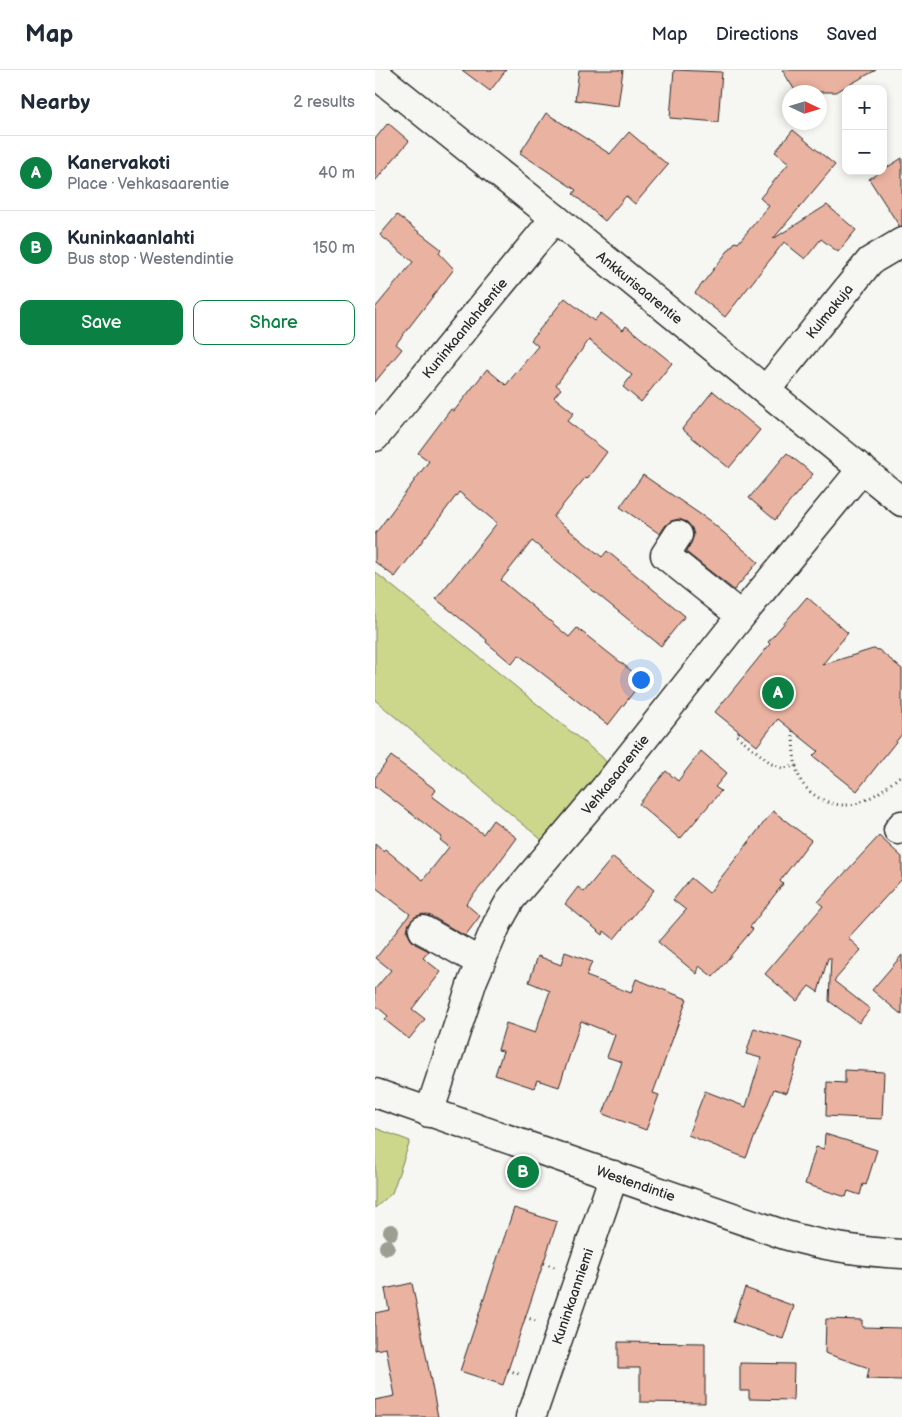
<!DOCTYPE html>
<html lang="en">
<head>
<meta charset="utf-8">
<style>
  :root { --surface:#fff; --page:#f6f6f7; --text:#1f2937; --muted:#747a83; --line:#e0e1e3; --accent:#0b8043 }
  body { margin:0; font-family:"Balsamiq Sans",sans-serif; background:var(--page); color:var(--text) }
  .controls { position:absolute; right:15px; top:15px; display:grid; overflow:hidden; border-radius:10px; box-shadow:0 2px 8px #0003 }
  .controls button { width:45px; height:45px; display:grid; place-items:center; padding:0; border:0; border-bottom:1px solid var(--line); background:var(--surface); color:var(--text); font:25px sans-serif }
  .compass { position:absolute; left:407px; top:15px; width:45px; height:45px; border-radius:50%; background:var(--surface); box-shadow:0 2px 8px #0003; rotate:94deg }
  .you { position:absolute; left:265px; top:609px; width:18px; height:18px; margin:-12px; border:4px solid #fff; border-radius:50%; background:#1a73e8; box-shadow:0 0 0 8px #1a73e833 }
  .badge { display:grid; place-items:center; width:32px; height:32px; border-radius:50%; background:var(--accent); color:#fff; font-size:16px; font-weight:700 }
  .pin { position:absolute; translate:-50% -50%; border:2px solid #fff; box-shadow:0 1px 5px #0006 }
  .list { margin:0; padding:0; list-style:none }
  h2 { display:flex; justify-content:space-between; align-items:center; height:65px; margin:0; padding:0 20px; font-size:21px }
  h2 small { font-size:16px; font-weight:400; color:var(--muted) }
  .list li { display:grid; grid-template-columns:32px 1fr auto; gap:15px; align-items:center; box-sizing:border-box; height:75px; padding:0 20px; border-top:1px solid var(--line) }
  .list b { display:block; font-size:19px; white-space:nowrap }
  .list p { margin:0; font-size:16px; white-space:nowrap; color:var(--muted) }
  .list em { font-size:16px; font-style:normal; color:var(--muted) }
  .actions { display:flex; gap:10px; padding:15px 20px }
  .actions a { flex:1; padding:11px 0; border:1px solid var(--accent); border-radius:10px; text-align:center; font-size:18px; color:var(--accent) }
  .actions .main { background:var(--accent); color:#fff }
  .map { position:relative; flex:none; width:527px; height:1347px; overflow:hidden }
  header { display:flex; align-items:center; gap:30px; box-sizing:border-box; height:70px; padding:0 25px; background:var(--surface); border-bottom:1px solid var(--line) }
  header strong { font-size:24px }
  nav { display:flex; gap:28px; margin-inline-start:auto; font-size:18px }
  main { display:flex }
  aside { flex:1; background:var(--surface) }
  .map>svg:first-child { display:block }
  .green { fill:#ccd78b; stroke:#7c815b }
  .building { fill:#eab2a0; stroke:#2b2b2b }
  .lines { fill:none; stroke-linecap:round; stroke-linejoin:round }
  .minor-casing { stroke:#2b2b2b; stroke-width:31 }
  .path { stroke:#2b2b2b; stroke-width:3; stroke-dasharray:1 4; stroke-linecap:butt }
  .minor { stroke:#f6f6f2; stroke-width:28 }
  .tree { fill:#9c9e92 }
  .labels { text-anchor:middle; stroke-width:5; stroke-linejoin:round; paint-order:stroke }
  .street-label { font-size:14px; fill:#2b2b2b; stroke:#f6f6f2 }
</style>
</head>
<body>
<header>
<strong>Map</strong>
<nav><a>Map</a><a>Directions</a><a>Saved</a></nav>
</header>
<main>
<aside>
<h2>Nearby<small>2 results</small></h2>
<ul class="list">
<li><span class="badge">A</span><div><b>Kanervakoti</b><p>Place · Vehkasaarentie</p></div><em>40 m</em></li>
<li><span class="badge">B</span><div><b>Kuninkaanlahti</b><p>Bus stop · Westendintie</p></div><em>150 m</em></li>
</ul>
<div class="actions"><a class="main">Save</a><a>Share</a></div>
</aside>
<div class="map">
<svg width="527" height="1347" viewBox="0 0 527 1347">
  <rect width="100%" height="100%" fill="#f6f6f2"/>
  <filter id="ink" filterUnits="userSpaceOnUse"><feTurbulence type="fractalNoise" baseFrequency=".02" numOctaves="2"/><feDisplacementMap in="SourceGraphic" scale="10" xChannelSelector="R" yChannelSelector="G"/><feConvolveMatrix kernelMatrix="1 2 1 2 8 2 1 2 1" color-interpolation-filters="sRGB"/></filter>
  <g filter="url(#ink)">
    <!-- green -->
    <g class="green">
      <polygon points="0,502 227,687 233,694 168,771 0,630"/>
      <polygon points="0,1058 35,1071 17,1123 0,1138"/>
    </g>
    <!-- building -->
    <g class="building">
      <polygon points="87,0 131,0 115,21"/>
      <polygon points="204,0 248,0 243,36 200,30"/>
      <polygon points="299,0 347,2 343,52 295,48"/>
      <polygon points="407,0 501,0 461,22 421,22"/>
      <polygon points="171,43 235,84 254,62 293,95 260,134 251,126 230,151 198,124 201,120 145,83"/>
      <polygon points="13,53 34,71 0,111 0,69"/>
      <polygon points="418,60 460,95 398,169 452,135 481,160 463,182 446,169 430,189 409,172 350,247 320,223 360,172 363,173 394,136 385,128 414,93 400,82"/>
      <polygon points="527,88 527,156 525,157 494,109"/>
      <polygon points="22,145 66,179 64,183 79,199 21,274 27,279 0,312 0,238 38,192 5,165"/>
      <polygon points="190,228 219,251 226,243 248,260 251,256 297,293 266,332 248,317 257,305 214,270 181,315 186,319 179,327 199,343 192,351 232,382 212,409 210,408 178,447 227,487 232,481 310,546 286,576 157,471 126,510 194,567 202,558 268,610 233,655 144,585 137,594 111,572 112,570 61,529 122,453 84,422 20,507 0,492 0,464 54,391 43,383 76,339 79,341 112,299 131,315 163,276 156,270"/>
      <polygon points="338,321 385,360 354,398 307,359"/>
      <polygon points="412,383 438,404 400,450 374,428"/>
      <polygon points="268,405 335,451 383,492 359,520 311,482 316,473 319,465 317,458 312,452 304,449 296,451 290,456 285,464 245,437"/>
      <polygon points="432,527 473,563 447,595 498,579 504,580 527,599 527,664 482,721 438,686 443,681 403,649 382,676 340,642 395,574 393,572"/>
      <polygon points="326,681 352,703 340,717 346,721 305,769 264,734 291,701 303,711"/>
      <polygon points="16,686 61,720 57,726 108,764 118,750 142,768 114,806 91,834 105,846 90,866 56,846 48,844 40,847 34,853 32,861 35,868 40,874 54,881 48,888 66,902 37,939 50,949 34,969 10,950 13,946 0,935 0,919 16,900 1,888 35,844 0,817 0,774 8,781 10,779 48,810 74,777 65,770 67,767 0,716 0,708"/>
      <polygon points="398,741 436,770 405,811 408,814 375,857 378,859 338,907 324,896 322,904 283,872 311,840 298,830 316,808 334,823"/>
      <polygon points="504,766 527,787 527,809 473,868 486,880 459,911 495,939 484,953 454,931 456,888 453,888 443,922 434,916 422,931 390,904 448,836 443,832"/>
      <polygon points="238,787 279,820 239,869 229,861 228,865 190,834 203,817 209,822"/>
      <polygon points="190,882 217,892 211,906 256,923 261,909 312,929 278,1023 284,1025 271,1060 228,1044 247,992 232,987 240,965 206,951 184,1017 162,1010 159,1018 120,1005 128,981 123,980 131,953 160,963 175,921 154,912 163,886 186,895"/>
      <polygon points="527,885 527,945 497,920"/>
      <polygon points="379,958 427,973 412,1023 399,1019 371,1088 313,1065 330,1021 371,1037 386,988 371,984"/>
      <polygon points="470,1000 509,1002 507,1049 451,1046 452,1012 470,1013"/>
      <polygon points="450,1064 502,1080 491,1115 488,1114 485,1125 473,1121 471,1127 430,1114 441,1077 449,1079"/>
      <polygon points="139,1138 182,1152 128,1315 85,1301"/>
      <polygon points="37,1213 63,1347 0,1347 0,1330 20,1326 11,1278 0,1280 0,1243 14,1240 10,1219"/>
      <polygon points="370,1218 419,1236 408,1269 358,1252"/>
      <polygon points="451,1249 487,1250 487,1257 527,1258 527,1310 492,1309 494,1298 450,1283"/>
      <polygon points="243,1272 330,1273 330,1333 265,1332 265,1298 243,1298"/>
      <polygon points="365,1293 419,1294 418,1330 374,1329 374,1321 365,1321"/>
    </g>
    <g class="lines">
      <defs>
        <g id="minor">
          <path id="s1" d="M0 4 180 148 527 432"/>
          <path id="s2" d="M391 320 495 191 527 172"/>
          <path id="s3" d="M0 367 180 148"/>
          <polyline points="303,465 290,485 366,546"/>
          <polyline points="523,760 527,755"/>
          <polyline points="48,860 105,892"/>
          <path id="s4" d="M0 1023 410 1165C448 1176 487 1182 527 1184"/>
          <path id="s5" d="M54 1043 98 910 122 854 136 829 230 718 366 546 487 399"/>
          <path id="s6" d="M155 1347 159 1339 239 1105"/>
        </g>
      </defs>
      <!-- minor casing -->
      <use href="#minor" class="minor-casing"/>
      <!-- path -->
      <g class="path">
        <path d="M418 661C418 677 419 697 426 711 437 729 463 740 483 733 500 727 512 717 525 706"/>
        <polyline points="364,662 361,665 397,694 407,698 422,696"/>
        <polyline points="169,1193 182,1198"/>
        <polyline points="150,1247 164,1252"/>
        <polyline points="133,1300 144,1304"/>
      </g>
      <!-- minor -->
      <use href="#minor" class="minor"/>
    </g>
    <!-- trees -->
    <g class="tree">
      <circle cx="16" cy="1162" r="8"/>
      <circle cx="12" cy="1177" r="8"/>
    </g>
  </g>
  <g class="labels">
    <!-- street labels -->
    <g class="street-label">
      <text dy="5" stroke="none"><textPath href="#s1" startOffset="340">Ankkurisaarentie</textPath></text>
      <text dy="5" stroke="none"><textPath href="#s2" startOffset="101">Kulmakuja</textPath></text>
      <text dy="5" stroke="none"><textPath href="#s3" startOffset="141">Kuninkaanlahdentie</textPath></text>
      <text dy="5" stroke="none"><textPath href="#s5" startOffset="392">Vehkasaarentie</textPath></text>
      <text dy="5" stroke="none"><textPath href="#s4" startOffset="276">Westendintie</textPath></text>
      <text dy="5" stroke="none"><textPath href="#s6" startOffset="128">Kuninkaanniemi</textPath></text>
    </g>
  </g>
</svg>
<div class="controls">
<button>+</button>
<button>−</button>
</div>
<svg class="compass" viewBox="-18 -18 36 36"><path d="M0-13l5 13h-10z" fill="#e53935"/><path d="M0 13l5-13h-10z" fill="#747a83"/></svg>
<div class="you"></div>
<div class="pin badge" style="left:403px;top:623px">A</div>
<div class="pin badge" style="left:148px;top:1102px">B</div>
</div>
</main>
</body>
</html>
